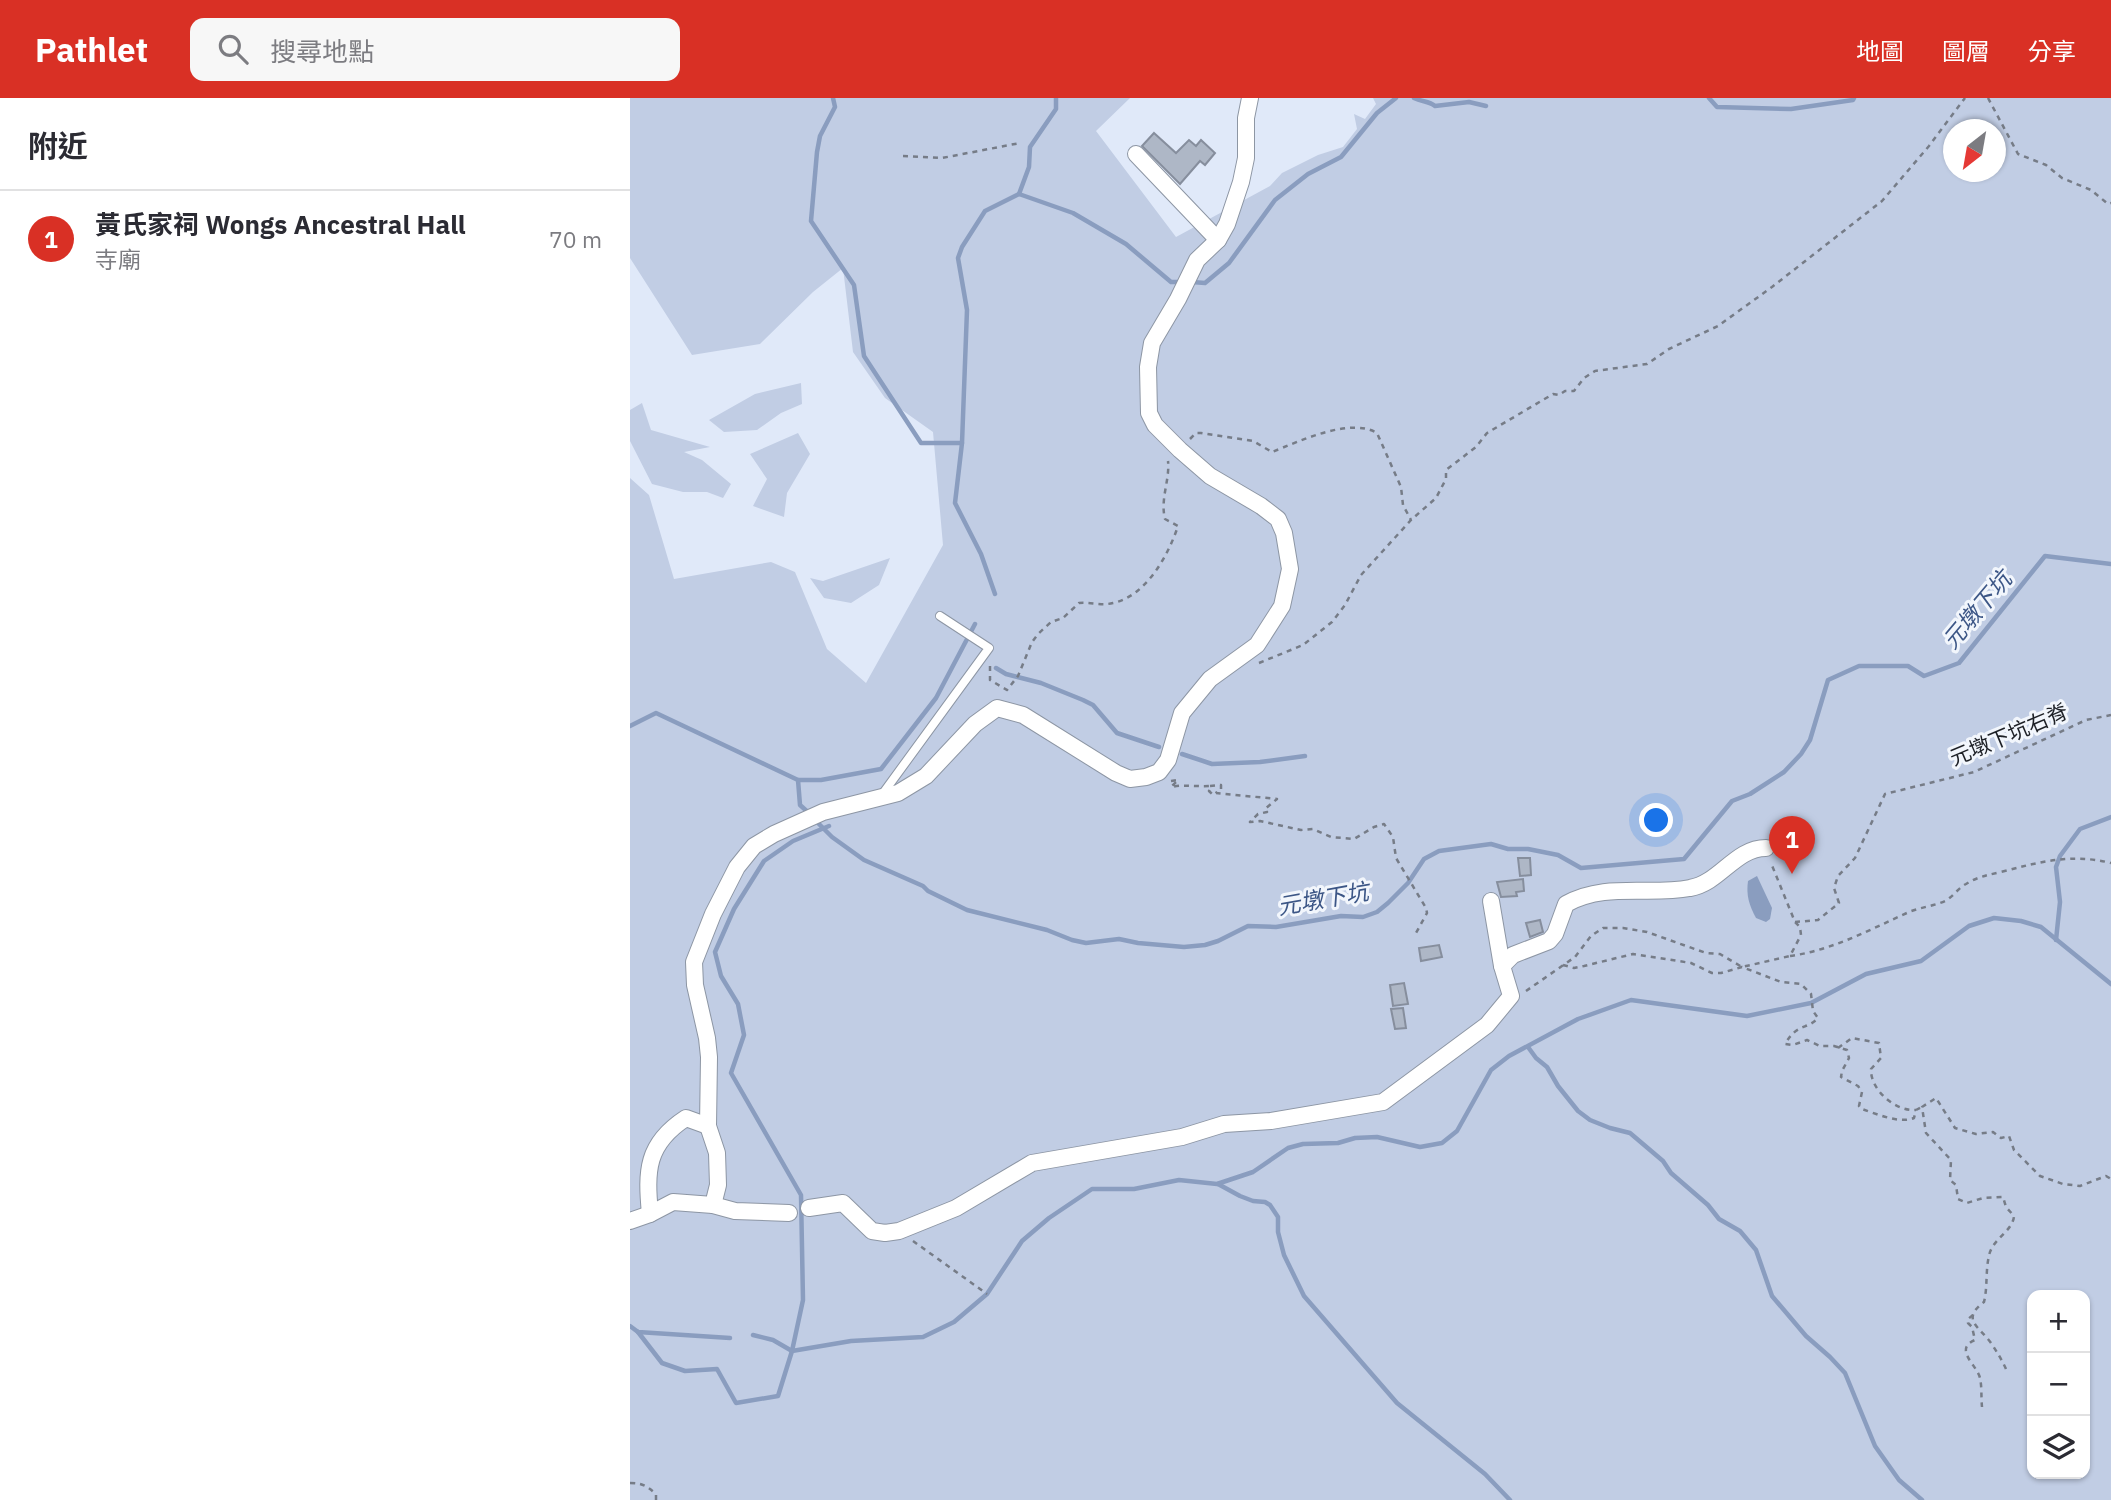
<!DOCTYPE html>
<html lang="zh-TW">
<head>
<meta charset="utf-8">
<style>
  :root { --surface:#fff; --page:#f7f7f7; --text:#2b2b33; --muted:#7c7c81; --line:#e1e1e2; --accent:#d93025 }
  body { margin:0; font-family:"IBM Plex Sans","Noto Sans TC",sans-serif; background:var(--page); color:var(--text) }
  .controls { position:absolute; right:21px; bottom:21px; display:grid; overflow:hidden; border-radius:14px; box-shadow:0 2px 5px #0004 }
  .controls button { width:63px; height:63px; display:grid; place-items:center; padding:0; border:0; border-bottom:2px solid var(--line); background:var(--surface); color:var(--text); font:35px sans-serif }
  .compass { position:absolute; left:1313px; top:21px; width:63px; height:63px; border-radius:50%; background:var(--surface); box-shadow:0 2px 5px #0004; rotate:211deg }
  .you { position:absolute; left:1027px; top:723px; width:24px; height:24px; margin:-18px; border:5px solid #fff; border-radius:50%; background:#1a73e8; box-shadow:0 0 0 10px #1a73e833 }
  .badge { display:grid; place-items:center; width:46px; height:46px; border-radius:50%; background:var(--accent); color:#fff; font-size:23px; font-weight:700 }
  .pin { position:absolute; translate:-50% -58px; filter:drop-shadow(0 2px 4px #0008) }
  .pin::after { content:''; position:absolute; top:37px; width:24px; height:21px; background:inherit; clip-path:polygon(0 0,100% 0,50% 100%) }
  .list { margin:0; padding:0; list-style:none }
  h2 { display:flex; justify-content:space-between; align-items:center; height:91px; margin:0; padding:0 28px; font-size:30px }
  h2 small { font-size:23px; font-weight:400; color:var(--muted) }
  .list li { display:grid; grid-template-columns:46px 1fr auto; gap:21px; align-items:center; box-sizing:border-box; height:98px; padding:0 28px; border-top:2px solid var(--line) }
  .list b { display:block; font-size:26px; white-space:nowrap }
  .list p { margin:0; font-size:23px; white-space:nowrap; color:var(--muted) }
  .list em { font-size:23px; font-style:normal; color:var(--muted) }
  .icon { flex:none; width:38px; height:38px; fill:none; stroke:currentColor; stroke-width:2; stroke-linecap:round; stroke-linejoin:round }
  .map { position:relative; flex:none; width:1481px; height:1402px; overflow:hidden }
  header { display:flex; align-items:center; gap:42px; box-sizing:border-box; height:98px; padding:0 35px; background:var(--accent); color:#fff }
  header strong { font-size:33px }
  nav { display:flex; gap:38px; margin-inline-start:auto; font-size:24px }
  .search { width:490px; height:63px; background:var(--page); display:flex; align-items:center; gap:18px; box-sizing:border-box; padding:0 24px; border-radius:14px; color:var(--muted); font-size:26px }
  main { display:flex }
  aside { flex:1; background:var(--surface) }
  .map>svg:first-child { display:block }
  .green { fill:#c1cde4; fill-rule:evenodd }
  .water { fill:#8a9dbf }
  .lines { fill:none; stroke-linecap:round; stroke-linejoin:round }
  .stream { stroke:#8a9dbf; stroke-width:4.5 }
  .building { fill:#aeb7c6; stroke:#868e9d; stroke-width:2 }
  .lane-casing { stroke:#8d96a4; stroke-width:10 }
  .street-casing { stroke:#8d96a4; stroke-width:18 }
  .path { stroke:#767c87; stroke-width:2.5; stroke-dasharray:5 5; stroke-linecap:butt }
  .lane { stroke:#fff; stroke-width:8 }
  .street { stroke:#fff; stroke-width:16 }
  .labels { text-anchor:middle; stroke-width:6; stroke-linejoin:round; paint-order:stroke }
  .street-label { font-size:21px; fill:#1d2026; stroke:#f2f6fc }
  .water-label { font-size:23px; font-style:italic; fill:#3c5686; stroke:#f2f6fc }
</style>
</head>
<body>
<header>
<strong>Pathlet</strong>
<div class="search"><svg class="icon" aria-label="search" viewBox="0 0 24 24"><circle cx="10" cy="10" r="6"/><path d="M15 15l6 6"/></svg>搜尋地點</div>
<nav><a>地圖</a><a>圖層</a><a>分享</a></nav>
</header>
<main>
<aside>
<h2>附近<small></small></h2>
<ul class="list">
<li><span class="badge">1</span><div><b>黃氏家祠 Wongs Ancestral Hall</b><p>寺廟</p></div><em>70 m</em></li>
</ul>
</aside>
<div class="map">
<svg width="1481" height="1402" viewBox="0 0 1481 1402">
  <rect width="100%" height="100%" fill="#e0e9f9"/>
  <!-- green -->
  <g class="green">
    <path d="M0 0H500L466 33 546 139 640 88 652 75 688 57 713 49 727 31 724 16 735 21 746 6 743 0H1481V1402H0V380L19 397 44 481 141 464 165 474 197 551 236 585 313 447 303 334 255 300 223 254 213 170 183 194 130 246 62 257 0 160ZM1324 32H1366V74H1324ZM1402 1197H1455V1376H1402Z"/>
    <polygon points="171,285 172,306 151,315 127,332 94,334 79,322 125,296"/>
    <polygon points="12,305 21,332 80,349 54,354 72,362 101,386 93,400 77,394 53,394 22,386 0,343 0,312"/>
    <polygon points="168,335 180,356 157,395 154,419 123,408 137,381 120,356"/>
    <polygon points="260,460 249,487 221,505 194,500 180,480 193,483"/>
  </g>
  <!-- water -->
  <path class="water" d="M1127 778 1142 810 1140 821 1136 824 1126 820C1119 807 1116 797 1118 783Z"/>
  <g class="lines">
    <!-- stream -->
    <g class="stream">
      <polyline points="203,0 205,9 190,38 187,54 181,123 224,187 234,258 291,345 332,345"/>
      <path d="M784 0C792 4 799 3 805 8L839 4 856 8"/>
      <polyline points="1079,0 1087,9 1161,11 1223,2 1224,0"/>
      <polyline points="389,96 399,69 400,49 426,11 426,0"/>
      <polyline points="562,184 575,185 599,165 645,102 678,76 711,59 747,15 766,0"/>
      <polyline points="365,496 351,456 325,405 332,345 337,212 328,160 332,149 355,113 389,96 443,115 496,146 541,184 553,184"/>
      <polyline points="366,570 376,576 411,585 453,602 463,607 487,635 529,649"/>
      <polyline points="0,628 26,615 168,682 191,682 251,671 306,600 345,526"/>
      <polyline points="552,656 582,666 630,664 675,658"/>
      <polyline points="168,682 170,707 180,716"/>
      <polyline points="186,723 202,739 234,762 293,788 298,793 337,812 417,832 442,842 456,845 489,841 508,845 554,849 575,847 588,843 618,828 646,829 711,818 733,819 747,814 758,805 778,785 794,761 809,753 861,746 878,751 898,751 928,757 951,770 1054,761 1102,703 1120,696 1154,674 1171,656 1180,642 1198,582 1229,568 1278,568 1294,578 1329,565 1415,458 1481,466"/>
      <polyline points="1426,842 1430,804 1426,769 1430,758 1450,731 1481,719"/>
      <polyline points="898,949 906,960 917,969 928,988 948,1013 960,1022 980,1030 1000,1035 1033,1063 1041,1075 1078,1107 1089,1121 1110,1133 1126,1152 1142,1198 1176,1238 1200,1259 1215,1275 1245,1348 1269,1382 1292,1402"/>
      <polyline points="588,1086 610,1098 623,1103 635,1104 640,1107 648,1119 648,1134 654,1157 674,1198 767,1305 855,1376 880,1402"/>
      <polyline points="0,1228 8,1234 100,1240"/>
      <polyline points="8,1234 32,1265 55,1273 87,1271 106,1305 148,1298 162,1253 173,1202 171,1097 101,975 114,937 108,906 91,878 85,854 104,811 134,763 163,743 199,728"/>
      <polyline points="123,1237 143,1242 162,1253 221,1243 293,1239 324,1224 357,1196 392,1143 419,1120 462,1091 504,1091 549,1082 587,1086 623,1074 658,1050 673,1046 708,1045 725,1040 747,1039 790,1049 812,1045 827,1033 861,972 879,958 948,921 1001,902 1117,918 1181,905 1236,876 1291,863 1339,828 1364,820 1391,823 1411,829 1481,886"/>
    </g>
  </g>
  <!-- building -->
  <g class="building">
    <polygon points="524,35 546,55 559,42 566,48 571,42 585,55 575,67 570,63 550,86 512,48"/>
    <polygon points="888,760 900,760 901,777 890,778"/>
    <polygon points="893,781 894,793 886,794 887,798 871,799 867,784"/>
    <polygon points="910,822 913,834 900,839 896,825"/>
    <polygon points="809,847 812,859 791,863 789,850"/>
    <polygon points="774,885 778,906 763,908 760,887"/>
    <polygon points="773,910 776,930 765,931 761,911"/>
  </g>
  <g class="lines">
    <defs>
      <polyline id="lane" points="251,698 359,550 310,518"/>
      <g id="street">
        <polyline points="506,56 588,142"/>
        <polyline points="861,803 872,868"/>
        <polyline points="83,1107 105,1113 159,1115"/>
        <path d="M179 1110 213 1105 242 1133 255 1135 269 1133 326 1110 402 1065 552 1039 594 1026 641 1023 753 1004 857 927 881 898 872 868 883 857 919 843 925 836 936 806C976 784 1018 798 1060 790 1090 785 1105 750 1136 750"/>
        <path d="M20 1116C16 1073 16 1046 56 1020L78 1028"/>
        <polyline points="0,1123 20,1116 43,1104 83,1107 88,1087 87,1055 78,1028 79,959 77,940 65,887 64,864 83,816 107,769 124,748 144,736 193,714 268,695 296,678 345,626 367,610 393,617 486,675 500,681 516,679 529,674 538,662 552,615 580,581 627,547 652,508 660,471 654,435 648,421 631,408 580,378 550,352 525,327 519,315 518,269 522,245 548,201 567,162 588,142 597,126 611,84 616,60 616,20 620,0"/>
      </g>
    </defs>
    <!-- lane casing -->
    <use href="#lane" class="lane-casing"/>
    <!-- street casing -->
    <use href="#street" class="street-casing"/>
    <!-- path -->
    <g class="path">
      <polyline points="1358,0 1388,56 1416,67 1432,80 1461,92 1478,106 1481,105"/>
      <polyline points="273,58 312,60 390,45"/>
      <path d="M560 341 566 335H571L623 343 642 354C670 343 720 319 747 335L771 389 773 407 781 422"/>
      <polyline points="629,565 673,547 702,524 715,507 731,477 781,422 806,400 816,381 816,372 846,349 857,335 923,296 929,297 935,293 944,293 954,280 965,273 1017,266 1039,251 1088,228 1142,189 1252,103 1299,48 1335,0"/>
      <path d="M360 568V582L377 592 388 578 402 544 408 536 421 524 433 520 449 505C461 504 472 508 483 505 516 498 538 458 548 428L535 421C530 401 540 382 538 363"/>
      <path d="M541 683 548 682 541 689C555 686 566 689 580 688L579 693 583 697 586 695 647 701 635 711 637 714 628 716 620 724 630 723 671 732 683 731 701 739 724 741 744 729 754 726 763 739 766 760 796 810 797 815 786 835"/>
      <polyline points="580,688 591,687 591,691 586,695"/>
      <polyline points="1165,824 1188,822 1209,805 1204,790 1208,778 1225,760 1255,696 1344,674 1456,622 1481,617"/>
      <path d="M1160 858C1203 852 1239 832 1279 814 1291 809 1304 808 1315 803 1323 799 1328 790 1336 786 1347 779 1358 777 1371 774 1410 764 1440 755 1481 765"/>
      <path d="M933 867 944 870 954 868 1003 856 1061 865 1082 875H1091L1112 869 1151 884 1171 886 1181 896 1183 913 1188 920C1177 932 1167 925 1155 946L1163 947 1177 942 1190 948H1204L1217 952 1219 960 1212 973 1211 979 1228 988 1232 994 1229 1008 1232 1011C1247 1016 1269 1026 1284 1020L1286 1012 1292 1009"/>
      <polyline points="896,893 945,859 961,838 973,830 993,830 1017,834 1076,855 1090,856 1112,869 1160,858 1171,837 1170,829 1165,824 1141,765"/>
      <path d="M1208 950 1222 940 1249 945 1251 960 1241 971C1240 992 1266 1014 1286 1012"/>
      <polyline points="283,1143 357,1196"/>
      <path d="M1343 1217 1338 1221V1225L1342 1229 1345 1242C1323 1251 1347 1267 1350 1280 1352 1289 1351 1299 1352 1309"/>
      <path d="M1376 1271C1372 1262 1367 1254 1361 1245 1350 1229 1330 1222 1354 1204 1358 1188 1355 1170 1360 1154 1365 1140 1383 1132 1384 1118L1376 1109 1373 1099 1353 1100 1337 1105 1328 1101 1326 1087 1320 1082 1321 1062 1296 1035 1292 1009 1306 1000 1325 1030 1346 1036 1363 1034 1371 1040 1379 1038 1384 1052 1410 1078 1433 1086 1450 1088 1476 1078 1481 1081"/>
      <path d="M0 1385C12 1385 17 1388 26 1396V1402"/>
    </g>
    <!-- lane -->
    <use href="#lane" class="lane"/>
    <!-- street -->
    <use href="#street" class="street"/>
  </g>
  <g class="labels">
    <!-- street labels -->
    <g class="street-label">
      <text transform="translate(1379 637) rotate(-23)" y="7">元墩下坑右脊</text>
    </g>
    <!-- water labels -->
    <g class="water-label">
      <text transform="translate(1347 512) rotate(-50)" y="8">元墩下坑</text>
      <text transform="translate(693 801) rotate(-10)" y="8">元墩下坑</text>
    </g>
  </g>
</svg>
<div class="controls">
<button>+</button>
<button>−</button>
<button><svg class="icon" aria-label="layers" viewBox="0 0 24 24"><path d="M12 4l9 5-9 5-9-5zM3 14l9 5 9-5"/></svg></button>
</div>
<svg class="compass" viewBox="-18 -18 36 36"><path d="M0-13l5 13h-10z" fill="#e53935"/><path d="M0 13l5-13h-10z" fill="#7c7c81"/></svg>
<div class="you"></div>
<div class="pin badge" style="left:1162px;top:776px">1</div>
</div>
</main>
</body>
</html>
